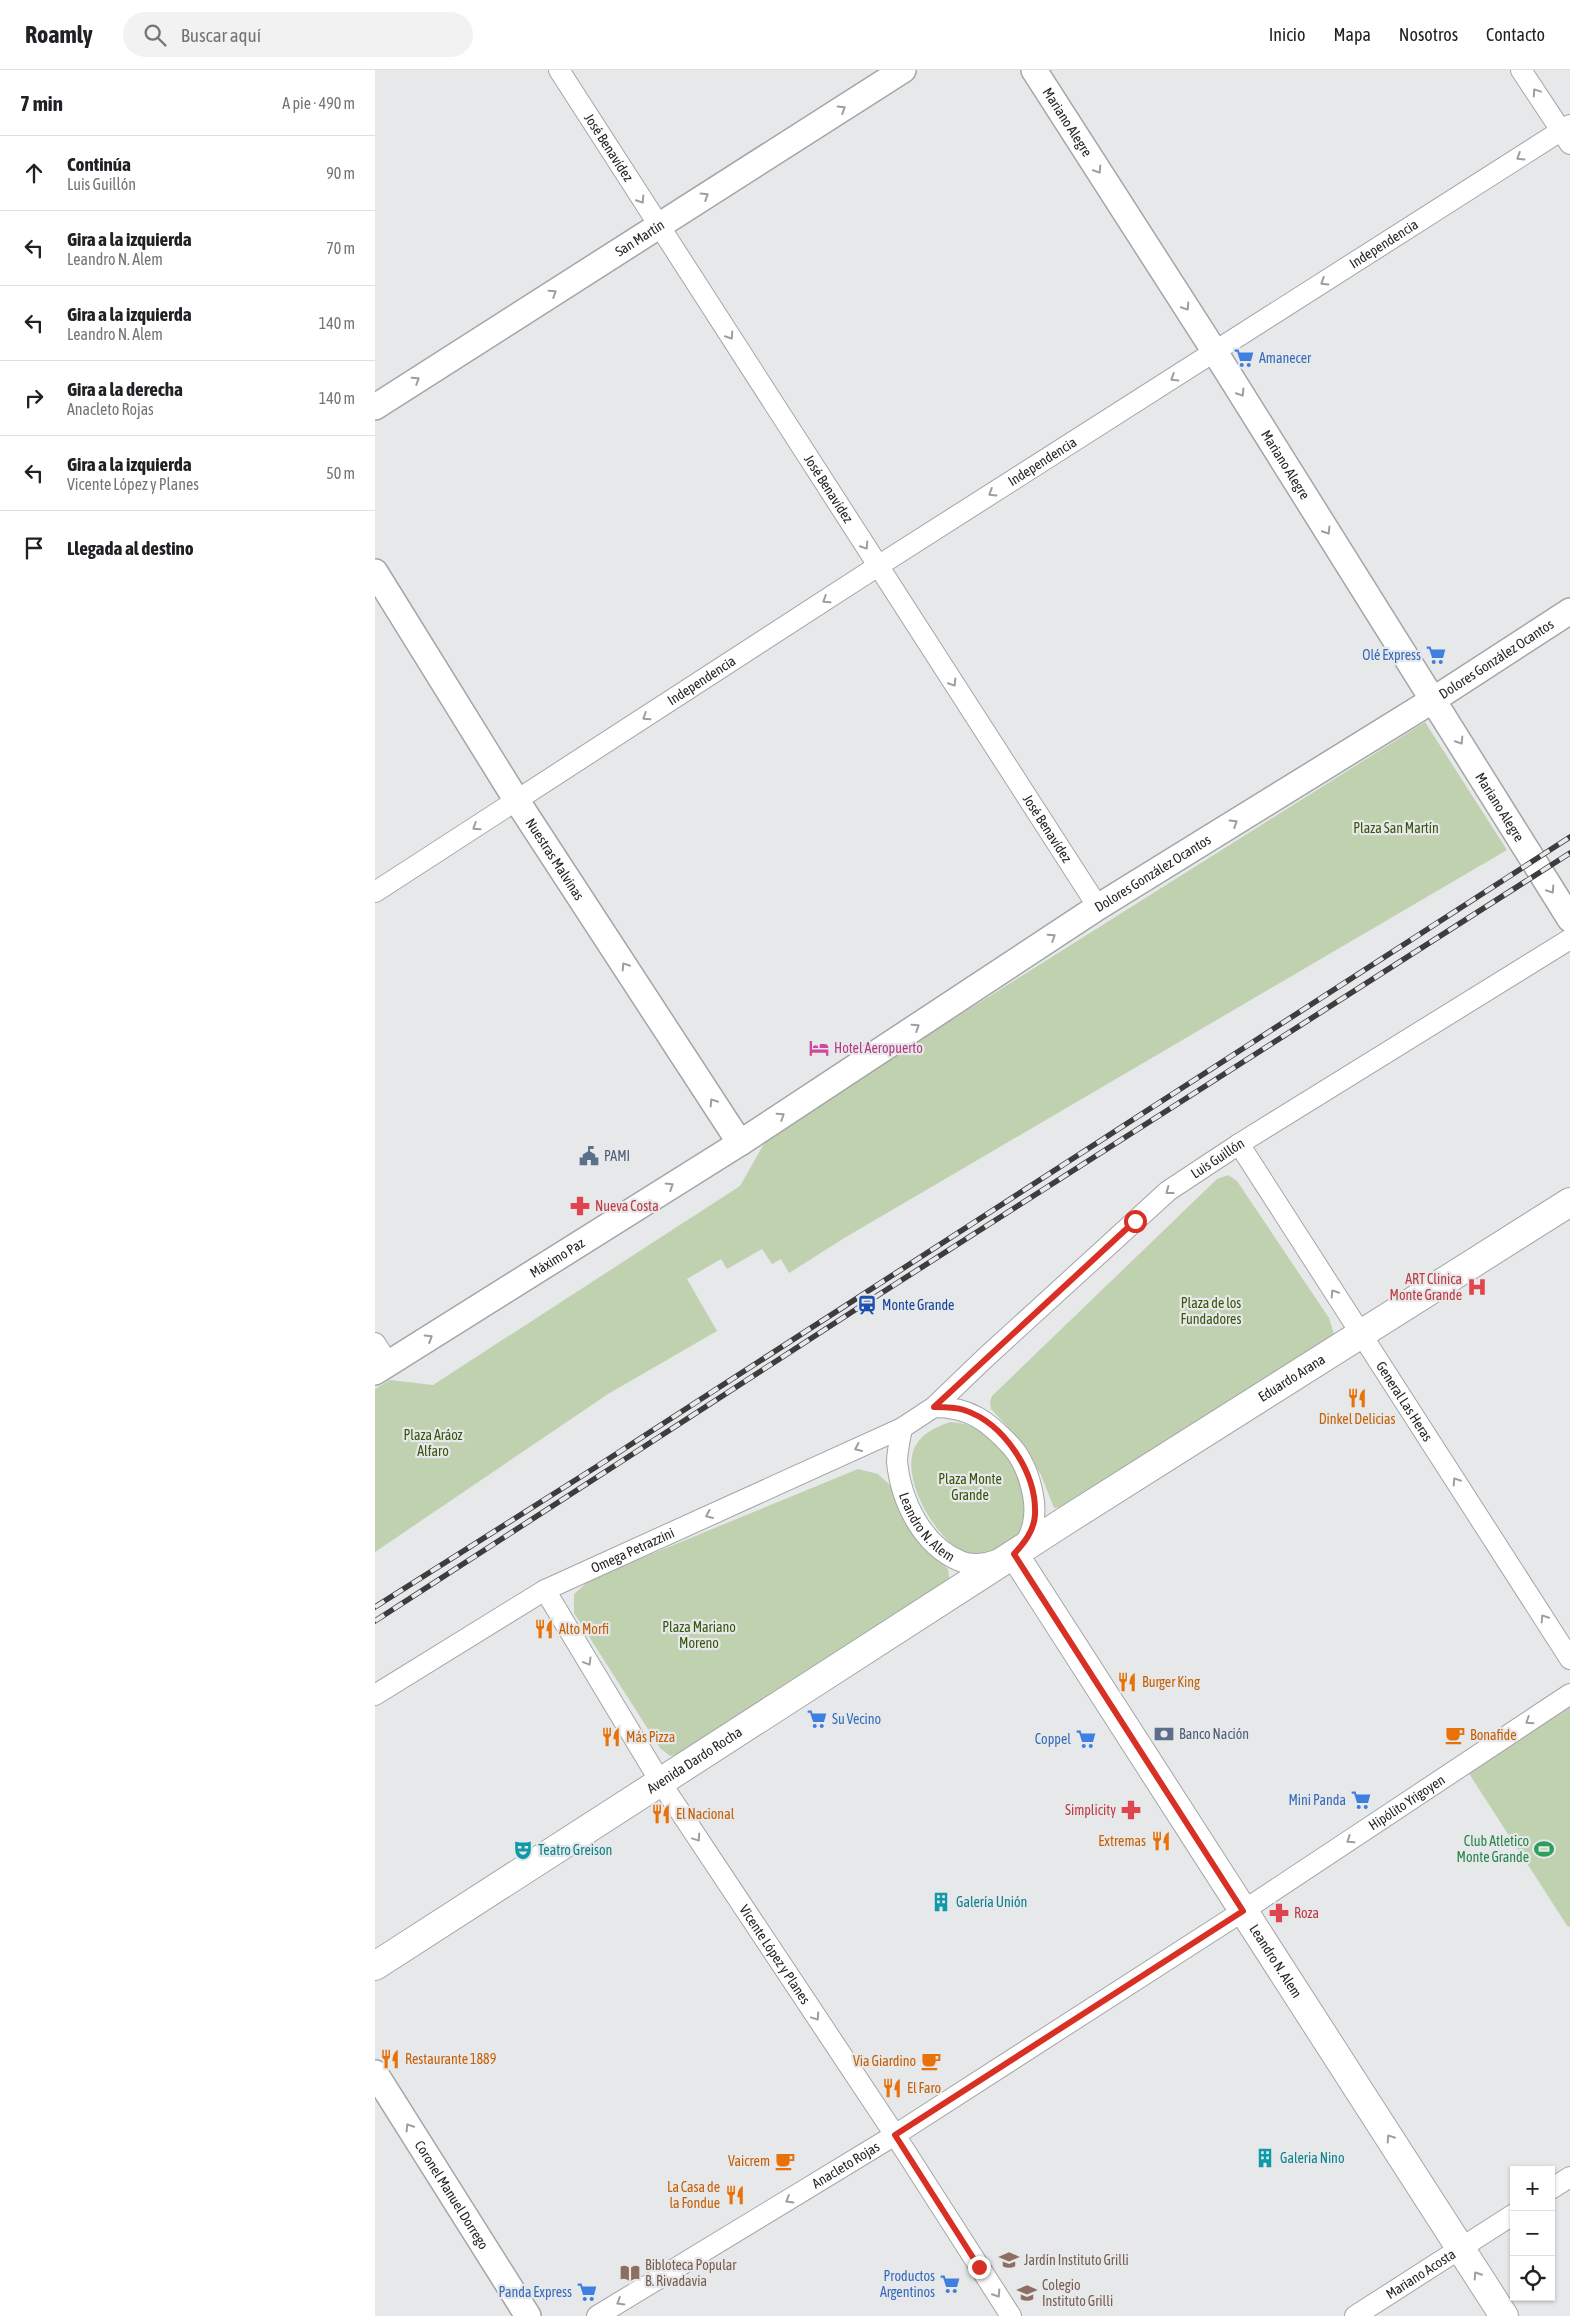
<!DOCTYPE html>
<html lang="es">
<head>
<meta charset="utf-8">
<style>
  :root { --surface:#fff; --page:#f2f2f2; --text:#202124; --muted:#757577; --line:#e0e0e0 }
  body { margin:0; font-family:"Asap Condensed",sans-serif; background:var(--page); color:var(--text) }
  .controls { position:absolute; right:15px; bottom:15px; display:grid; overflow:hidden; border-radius:0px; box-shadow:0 1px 4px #0004 }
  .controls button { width:45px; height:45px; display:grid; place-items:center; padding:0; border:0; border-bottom:1px solid var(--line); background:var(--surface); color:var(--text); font:25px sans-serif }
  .stop { position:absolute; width:15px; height:15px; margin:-11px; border:4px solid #d93025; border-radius:50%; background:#fff }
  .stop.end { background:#d93025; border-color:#fff; box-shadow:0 1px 5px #0008 }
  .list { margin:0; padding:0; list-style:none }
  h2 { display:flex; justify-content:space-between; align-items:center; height:65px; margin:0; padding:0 20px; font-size:21px }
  h2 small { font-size:16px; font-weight:400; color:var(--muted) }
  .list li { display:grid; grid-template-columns:32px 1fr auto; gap:15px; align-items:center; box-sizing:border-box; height:75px; padding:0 20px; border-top:1px solid var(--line) }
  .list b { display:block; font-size:19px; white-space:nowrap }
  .list p { margin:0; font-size:16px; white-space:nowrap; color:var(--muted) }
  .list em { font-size:16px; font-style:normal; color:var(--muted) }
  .icon { flex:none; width:28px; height:28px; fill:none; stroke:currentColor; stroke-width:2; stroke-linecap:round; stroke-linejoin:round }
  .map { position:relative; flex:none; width:1195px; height:2246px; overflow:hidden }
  header { display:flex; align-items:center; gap:30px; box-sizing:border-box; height:70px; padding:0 25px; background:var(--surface); border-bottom:1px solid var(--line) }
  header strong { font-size:24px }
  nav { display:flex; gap:28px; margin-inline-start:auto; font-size:18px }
  .search { width:350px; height:45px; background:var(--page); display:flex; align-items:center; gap:12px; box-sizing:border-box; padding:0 18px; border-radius:28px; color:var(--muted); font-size:19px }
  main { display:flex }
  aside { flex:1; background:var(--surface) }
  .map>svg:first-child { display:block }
  .green { fill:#c0d1b0 }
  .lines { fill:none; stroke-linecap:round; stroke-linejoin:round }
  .minor-casing { stroke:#a3a5a6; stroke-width:22 }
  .tertiary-casing { stroke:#a3a5a6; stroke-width:28 }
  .secondary-casing { stroke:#a3a5a6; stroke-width:30 }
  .minor { stroke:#fff; stroke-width:20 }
  .tertiary { stroke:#fff; stroke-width:25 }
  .secondary { stroke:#fff; stroke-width:28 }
  .rail-casing { stroke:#3d3d3e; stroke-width:5.5 }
  .rail { stroke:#e7e8ea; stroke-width:4; stroke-dasharray:11; stroke-linecap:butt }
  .oneway { stroke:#9e9e9e }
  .route { stroke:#d93025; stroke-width:6 }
  .labels { text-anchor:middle; stroke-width:4.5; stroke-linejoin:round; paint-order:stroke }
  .street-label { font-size:14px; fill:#272728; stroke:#e7e8ea }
  .shop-label { font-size:14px; fill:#366cbe; stroke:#e7e8ea; text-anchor:end }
  .park-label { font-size:14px; fill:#38560c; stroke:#e7e8ea }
  .hotel-label { font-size:14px; fill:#b23c85; stroke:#e7e8ea; text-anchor:start }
  .service-label { font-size:14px; fill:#4e5e75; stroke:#e7e8ea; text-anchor:start }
  .health-label { font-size:14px; fill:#be3a42; stroke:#e7e8ea; text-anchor:start }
  .transit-label { font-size:14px; fill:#164399; stroke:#e7e8ea; text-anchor:start }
  .food-label { font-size:14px; fill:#c56008; stroke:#e7e8ea; text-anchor:start }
  .leisure-label { font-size:14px; fill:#27864d; stroke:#e7e8ea; text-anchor:end }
  .culture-label { font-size:14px; fill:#0d838f; stroke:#e7e8ea; text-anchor:start }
  .education-label { font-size:14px; fill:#785e54; stroke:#e7e8ea; text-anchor:start }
</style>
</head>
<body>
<header>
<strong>Roamly</strong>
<div class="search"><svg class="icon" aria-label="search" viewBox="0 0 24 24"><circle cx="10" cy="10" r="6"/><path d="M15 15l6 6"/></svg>Buscar aquí</div>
<nav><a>Inicio</a><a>Mapa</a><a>Nosotros</a><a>Contacto</a></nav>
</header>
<main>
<aside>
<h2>7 min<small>A pie · 490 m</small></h2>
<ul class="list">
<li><svg class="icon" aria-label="ahead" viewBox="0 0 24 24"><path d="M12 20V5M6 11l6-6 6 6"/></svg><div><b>Continúa</b><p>Luis Guillón</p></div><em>90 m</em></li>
<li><svg class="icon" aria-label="left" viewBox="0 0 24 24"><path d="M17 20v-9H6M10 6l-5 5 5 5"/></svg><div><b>Gira a la izquierda</b><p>Leandro N. Alem</p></div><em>70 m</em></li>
<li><svg class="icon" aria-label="left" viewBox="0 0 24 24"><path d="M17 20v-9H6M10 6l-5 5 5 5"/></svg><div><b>Gira a la izquierda</b><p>Leandro N. Alem</p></div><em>140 m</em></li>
<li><svg class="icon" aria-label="right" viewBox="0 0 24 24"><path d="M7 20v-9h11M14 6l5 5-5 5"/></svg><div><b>Gira a la derecha</b><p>Anacleto Rojas</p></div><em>140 m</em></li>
<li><svg class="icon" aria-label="left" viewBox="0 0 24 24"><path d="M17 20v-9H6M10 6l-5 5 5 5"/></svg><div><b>Gira a la izquierda</b><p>Vicente López y Planes</p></div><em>50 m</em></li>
<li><svg class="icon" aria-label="arrive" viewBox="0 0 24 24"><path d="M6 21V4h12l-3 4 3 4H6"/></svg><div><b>Llegada al destino</b></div></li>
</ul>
</aside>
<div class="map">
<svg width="1195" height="2246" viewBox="0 0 1195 2246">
  <rect width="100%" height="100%" fill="#e7e8ea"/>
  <!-- green -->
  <g class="green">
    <polygon points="1050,652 1132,780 471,1167 414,1203 406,1189 397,1194 387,1179 352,1199 346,1189 312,1209 342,1261 233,1324 0,1482 0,1319 15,1310 58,1315 365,1116 394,1065"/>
    <polygon points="853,1105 862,1111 954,1248 959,1264 951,1277 689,1437 679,1438 666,1405 644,1369 616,1339 615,1332 617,1326 842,1109"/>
    <path d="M575 1352C617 1353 648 1396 650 1436 651 1446 652 1457 645 1465 641 1469 637 1476 632 1479 625 1483 599 1486 591 1483 562 1471 528 1413 538 1382 544 1364 559 1358 575 1352Z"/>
    <polygon points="483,1399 503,1404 517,1417 530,1448 553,1479 573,1499 574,1508 571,1517 312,1683 295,1686 285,1678 199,1543 199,1524 216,1509"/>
    <polygon points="1195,1636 1195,1856 1193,1857 1093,1702"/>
  </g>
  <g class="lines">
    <defs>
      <g id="minor">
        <path id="s1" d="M184 0 723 837"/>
        <polyline points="1146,0 1195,74"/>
        <path id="s2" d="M0 822 503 496 1195 55"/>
        <path id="s3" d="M864 1074 1195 1589"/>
        <polyline points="0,1273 13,1293"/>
        <path id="s4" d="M527 1358C525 1369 522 1382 522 1392 526 1431 547 1475 585 1491 596 1496 611 1494 622 1490 627 1488 635 1487 640 1484 658 1470 662 1446 658 1425 655 1409 648 1390 637 1377 613 1351 595 1337 559 1337"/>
        <path id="s5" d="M170 1520 286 1713 520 2065 636 2246"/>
        <path id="s6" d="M0 1625 170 1520 527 1358 559 1337 610 1288 793 1121 864 1074 1195 869"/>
        <polyline points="1176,2119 1195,2107"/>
        <path id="s7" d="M222 2246 520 2065 868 1841 1195 1624"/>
        <path id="s8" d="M980 2246 1139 2144"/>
      </g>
      <g id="tertiary">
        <path id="s9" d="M659 0 840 282 1195 849"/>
        <path id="s10" d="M0 337 528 0"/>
        <path id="s11" d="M0 502 142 731 365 1073"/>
        <path id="s12" d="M0 1302 365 1073 723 837 1058 630 1195 541"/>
        <path id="s13" d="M0 2003 153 2246"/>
      </g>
      <g id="secondary">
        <path id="s14" d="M639 1484 1129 2246"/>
        <path id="s15" d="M0 1896 698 1446 1195 1132"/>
      </g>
    </defs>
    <!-- minor casing -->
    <use href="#minor" class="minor-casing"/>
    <!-- tertiary casing -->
    <use href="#tertiary" class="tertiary-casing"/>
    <!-- secondary casing -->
    <use href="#secondary" class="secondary-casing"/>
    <!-- minor -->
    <use href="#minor" class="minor"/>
    <!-- tertiary -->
    <use href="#tertiary" class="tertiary"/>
    <!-- secondary -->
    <use href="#secondary" class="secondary"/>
    <defs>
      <g id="rail">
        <polyline points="0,1537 221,1397 1195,767"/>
        <polyline points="0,1551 483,1238 1195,783"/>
      </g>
    </defs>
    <!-- rail casing -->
    <use href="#rail" class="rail-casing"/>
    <!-- rail -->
    <use href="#rail" class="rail"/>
  </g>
  <!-- one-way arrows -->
  <defs><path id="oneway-chevron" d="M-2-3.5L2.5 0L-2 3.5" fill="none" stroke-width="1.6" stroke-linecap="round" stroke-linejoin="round" transform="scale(1.25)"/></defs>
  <g class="oneway">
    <use href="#oneway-chevron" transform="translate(1161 22) rotate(-124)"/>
    <use href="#oneway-chevron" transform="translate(467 39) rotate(-32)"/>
    <use href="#oneway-chevron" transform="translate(1145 87) rotate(148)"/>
    <use href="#oneway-chevron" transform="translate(723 100) rotate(57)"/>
    <use href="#oneway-chevron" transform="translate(330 126) rotate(-32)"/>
    <use href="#oneway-chevron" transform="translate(266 130) rotate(57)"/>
    <use href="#oneway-chevron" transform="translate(949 212) rotate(148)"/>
    <use href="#oneway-chevron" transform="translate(178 223) rotate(-33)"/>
    <use href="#oneway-chevron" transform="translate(811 237) rotate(57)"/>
    <use href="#oneway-chevron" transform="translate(355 266) rotate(57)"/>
    <use href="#oneway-chevron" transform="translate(799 308) rotate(148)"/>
    <use href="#oneway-chevron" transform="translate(41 310) rotate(-33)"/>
    <use href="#oneway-chevron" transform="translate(866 323) rotate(58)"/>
    <use href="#oneway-chevron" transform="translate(617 423) rotate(148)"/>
    <use href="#oneway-chevron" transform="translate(952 461) rotate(58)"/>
    <use href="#oneway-chevron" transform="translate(490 476) rotate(57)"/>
    <use href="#oneway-chevron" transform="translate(451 530) rotate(147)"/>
    <use href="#oneway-chevron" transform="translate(578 613) rotate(57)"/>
    <use href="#oneway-chevron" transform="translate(271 647) rotate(147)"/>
    <use href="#oneway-chevron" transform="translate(1085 671) rotate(57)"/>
    <use href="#oneway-chevron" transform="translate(859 753) rotate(-32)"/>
    <use href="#oneway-chevron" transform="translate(101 757) rotate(147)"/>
    <use href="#oneway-chevron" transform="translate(1176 820) rotate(57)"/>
    <use href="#oneway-chevron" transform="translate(677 867) rotate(-33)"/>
    <use href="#oneway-chevron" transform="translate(250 896) rotate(-123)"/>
    <use href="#oneway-chevron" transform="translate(541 957) rotate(-33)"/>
    <use href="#oneway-chevron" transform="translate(338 1032) rotate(-123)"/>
    <use href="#oneway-chevron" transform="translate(406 1046) rotate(-33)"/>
    <use href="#oneway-chevron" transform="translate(295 1116) rotate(-32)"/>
    <use href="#oneway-chevron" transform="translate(794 1121) rotate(143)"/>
    <use href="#oneway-chevron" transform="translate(959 1223) rotate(-123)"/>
    <use href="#oneway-chevron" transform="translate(54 1268) rotate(-32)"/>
    <use href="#oneway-chevron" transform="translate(483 1378) rotate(156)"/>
    <use href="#oneway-chevron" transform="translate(1081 1411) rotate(-123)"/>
    <use href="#oneway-chevron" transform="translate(334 1445) rotate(156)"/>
    <use href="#oneway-chevron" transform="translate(1169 1548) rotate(-123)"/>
    <use href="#oneway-chevron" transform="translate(213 1592) rotate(59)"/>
    <use href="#oneway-chevron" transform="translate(1154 1651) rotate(146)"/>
    <use href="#oneway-chevron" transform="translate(322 1768) rotate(56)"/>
    <use href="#oneway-chevron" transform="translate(975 1770) rotate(146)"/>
    <use href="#oneway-chevron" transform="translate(441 1947) rotate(56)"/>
    <use href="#oneway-chevron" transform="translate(34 2057) rotate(-122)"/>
    <use href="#oneway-chevron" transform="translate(1015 2068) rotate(-123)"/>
    <use href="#oneway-chevron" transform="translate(414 2130) rotate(149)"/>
    <use href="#oneway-chevron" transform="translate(1102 2205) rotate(-123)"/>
    <use href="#oneway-chevron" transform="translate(622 2224) rotate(57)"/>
    <use href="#oneway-chevron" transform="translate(245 2232) rotate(149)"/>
  </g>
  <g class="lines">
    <!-- route -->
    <path class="route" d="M604 2197 520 2065 868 1841 639 1484C649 1473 659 1461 660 1445 662 1403 629 1353 589 1340 580 1337 569 1337 559 1337L760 1151"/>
  </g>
  <!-- icons -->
  <defs>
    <symbol id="supermarket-bare" viewBox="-9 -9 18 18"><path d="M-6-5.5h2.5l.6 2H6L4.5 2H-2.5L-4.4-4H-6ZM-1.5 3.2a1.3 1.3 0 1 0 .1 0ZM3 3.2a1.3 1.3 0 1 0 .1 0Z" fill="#3f7fe0" stroke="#e7e8ea" stroke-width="2.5" paint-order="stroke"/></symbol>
    <symbol id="hotel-bare" viewBox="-9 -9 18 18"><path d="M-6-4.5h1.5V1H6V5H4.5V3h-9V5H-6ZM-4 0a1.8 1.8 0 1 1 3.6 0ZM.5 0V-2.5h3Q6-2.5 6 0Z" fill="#d1479c" stroke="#e7e8ea" stroke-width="2.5" paint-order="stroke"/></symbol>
    <symbol id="civic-bare" viewBox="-9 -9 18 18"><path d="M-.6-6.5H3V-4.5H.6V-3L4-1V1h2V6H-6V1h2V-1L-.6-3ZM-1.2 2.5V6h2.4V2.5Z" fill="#5c6f8a" stroke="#e7e8ea" stroke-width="2.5" paint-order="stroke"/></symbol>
    <symbol id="pharmacy-bare" viewBox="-9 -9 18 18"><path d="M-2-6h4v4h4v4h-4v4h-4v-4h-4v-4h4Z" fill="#e0444e" stroke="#e7e8ea" stroke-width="2.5" paint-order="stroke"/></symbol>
    <symbol id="hospital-bare" viewBox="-9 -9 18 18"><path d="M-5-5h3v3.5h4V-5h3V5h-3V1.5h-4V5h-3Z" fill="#e0444e" stroke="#e7e8ea" stroke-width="2.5" paint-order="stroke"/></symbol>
    <symbol id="station-bare" viewBox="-9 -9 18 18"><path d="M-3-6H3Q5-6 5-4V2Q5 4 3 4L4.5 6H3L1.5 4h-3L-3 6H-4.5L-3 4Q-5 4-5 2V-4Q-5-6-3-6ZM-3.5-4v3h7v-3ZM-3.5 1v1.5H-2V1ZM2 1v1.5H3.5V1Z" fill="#1a4fb4" stroke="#e7e8ea" stroke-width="2.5" paint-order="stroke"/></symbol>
    <symbol id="restaurant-bare" viewBox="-9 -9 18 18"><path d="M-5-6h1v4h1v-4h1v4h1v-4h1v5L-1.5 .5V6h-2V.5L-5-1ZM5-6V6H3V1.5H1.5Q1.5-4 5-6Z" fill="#e8710a" stroke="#e7e8ea" stroke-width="2.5" paint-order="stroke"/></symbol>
    <symbol id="bank-bare" viewBox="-9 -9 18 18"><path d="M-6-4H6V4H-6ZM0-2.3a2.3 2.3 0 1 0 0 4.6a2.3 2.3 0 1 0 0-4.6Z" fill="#5c6f8a" stroke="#e7e8ea" stroke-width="2.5" paint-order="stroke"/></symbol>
    <symbol id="cafe-bare" viewBox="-9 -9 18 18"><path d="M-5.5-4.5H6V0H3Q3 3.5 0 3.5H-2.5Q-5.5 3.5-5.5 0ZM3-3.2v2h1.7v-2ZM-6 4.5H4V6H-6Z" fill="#e8710a" stroke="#e7e8ea" stroke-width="2.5" paint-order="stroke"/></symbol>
    <symbol id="stadium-bare" viewBox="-9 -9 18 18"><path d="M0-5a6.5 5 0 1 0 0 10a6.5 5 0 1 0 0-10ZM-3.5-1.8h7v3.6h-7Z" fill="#2e9e5b" stroke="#e7e8ea" stroke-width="2.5" paint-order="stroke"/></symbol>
    <symbol id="theatre-bare" viewBox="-9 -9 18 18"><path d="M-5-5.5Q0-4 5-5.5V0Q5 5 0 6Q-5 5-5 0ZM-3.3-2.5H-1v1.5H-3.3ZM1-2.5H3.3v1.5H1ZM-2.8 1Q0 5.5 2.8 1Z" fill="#0f9aa8" stroke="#e7e8ea" stroke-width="2.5" paint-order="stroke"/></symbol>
    <symbol id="building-bare" viewBox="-9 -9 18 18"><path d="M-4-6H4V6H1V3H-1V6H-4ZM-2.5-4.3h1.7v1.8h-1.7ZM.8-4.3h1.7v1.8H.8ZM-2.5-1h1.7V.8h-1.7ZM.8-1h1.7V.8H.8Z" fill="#0f9aa8" stroke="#e7e8ea" stroke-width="2.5" paint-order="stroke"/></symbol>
    <symbol id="school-bare" viewBox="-9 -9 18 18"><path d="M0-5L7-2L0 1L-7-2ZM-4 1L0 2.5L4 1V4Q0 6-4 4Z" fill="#8d6e63" stroke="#e7e8ea" stroke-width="2.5" paint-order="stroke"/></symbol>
    <symbol id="library-bare" viewBox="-9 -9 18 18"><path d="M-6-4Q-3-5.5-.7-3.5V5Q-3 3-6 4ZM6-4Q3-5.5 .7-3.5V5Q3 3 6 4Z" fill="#8d6e63" stroke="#e7e8ea" stroke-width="2.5" paint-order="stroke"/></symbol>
  </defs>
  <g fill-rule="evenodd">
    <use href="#supermarket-bare" x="855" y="274" width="28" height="28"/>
    <use href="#supermarket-bare" x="1047" y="571" width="28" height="28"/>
    <use href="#hotel-bare" x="430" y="964" width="28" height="28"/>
    <use href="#civic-bare" x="200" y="1072" width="28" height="28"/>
    <use href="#pharmacy-bare" x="191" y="1122" width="28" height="28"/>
    <use href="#hospital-bare" x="1088" y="1203" width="28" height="28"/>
    <use href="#station-bare" x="478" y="1221" width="28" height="28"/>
    <use href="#restaurant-bare" x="968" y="1314" width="28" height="28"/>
    <use href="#restaurant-bare" x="155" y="1545" width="28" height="28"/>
    <use href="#restaurant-bare" x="738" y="1598" width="28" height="28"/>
    <use href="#supermarket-bare" x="428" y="1635" width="28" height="28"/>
    <use href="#bank-bare" x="775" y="1650" width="28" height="28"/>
    <use href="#cafe-bare" x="1066" y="1651" width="28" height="28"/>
    <use href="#restaurant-bare" x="222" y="1653" width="28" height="28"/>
    <use href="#supermarket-bare" x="697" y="1655" width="28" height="28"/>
    <use href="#supermarket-bare" x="972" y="1716" width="28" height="28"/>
    <use href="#pharmacy-bare" x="742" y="1726" width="28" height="28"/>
    <use href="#restaurant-bare" x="272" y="1730" width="28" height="28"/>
    <use href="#restaurant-bare" x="772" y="1757" width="28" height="28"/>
    <use href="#stadium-bare" x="1155" y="1765" width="28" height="28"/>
    <use href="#theatre-bare" x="134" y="1766" width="28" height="28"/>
    <use href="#building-bare" x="552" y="1818" width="28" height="28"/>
    <use href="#pharmacy-bare" x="890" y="1829" width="28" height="28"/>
    <use href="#restaurant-bare" x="1" y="1975" width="28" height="28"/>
    <use href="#cafe-bare" x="542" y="1977" width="28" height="28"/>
    <use href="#restaurant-bare" x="503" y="2004" width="28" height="28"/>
    <use href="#building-bare" x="876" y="2074" width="28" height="28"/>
    <use href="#cafe-bare" x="396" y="2077" width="28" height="28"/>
    <use href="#restaurant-bare" x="346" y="2111" width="28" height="28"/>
    <use href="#school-bare" x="620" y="2176" width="28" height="28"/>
    <use href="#library-bare" x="241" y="2189" width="28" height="28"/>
    <use href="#supermarket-bare" x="561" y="2200" width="28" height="28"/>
    <use href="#supermarket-bare" x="198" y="2208" width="28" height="28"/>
    <use href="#school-bare" x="638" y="2209" width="28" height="28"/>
  </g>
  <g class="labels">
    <!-- street labels -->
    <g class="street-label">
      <text dy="5" stroke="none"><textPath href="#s9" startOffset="62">Mariano Alegre</textPath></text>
      <text dy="5" stroke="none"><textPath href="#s1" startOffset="92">José Benavídez</textPath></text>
      <text dy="5" stroke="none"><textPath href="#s10" startOffset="314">San Martín</textPath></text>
      <text dy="5" stroke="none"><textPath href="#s2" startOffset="1199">Independencia</textPath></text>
      <text dy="5" stroke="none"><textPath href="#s2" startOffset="794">Independencia</textPath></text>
      <text dy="5" stroke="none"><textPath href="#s9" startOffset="468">Mariano Alegre</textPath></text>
      <text dy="5" stroke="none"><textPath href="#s1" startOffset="498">José Benavídez</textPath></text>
      <text dy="5" stroke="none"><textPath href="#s12" startOffset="1329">Dolores González Ocantos</textPath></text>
      <text dy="5" stroke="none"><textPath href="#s2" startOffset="389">Independencia</textPath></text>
      <text dy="5" stroke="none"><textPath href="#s9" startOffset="872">Mariano Alegre</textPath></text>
      <text dy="5" stroke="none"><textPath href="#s1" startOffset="902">José Benavídez</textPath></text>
      <text dy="5" stroke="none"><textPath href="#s11" startOffset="339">Nuestras Malvinas</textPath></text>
      <text dy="5" stroke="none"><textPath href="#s12" startOffset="924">Dolores González Ocantos</textPath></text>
      <text dy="5" stroke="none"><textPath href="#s6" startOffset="1008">Luis Guillón</textPath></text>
      <text dy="5" stroke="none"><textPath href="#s12" startOffset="215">Máximo Paz</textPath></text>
      <text dy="5" stroke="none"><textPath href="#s15" startOffset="1089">Eduardo Arana</textPath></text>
      <text dy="5" stroke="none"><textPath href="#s3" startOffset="306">General Las Heras</textPath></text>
      <text dy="5" stroke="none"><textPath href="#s4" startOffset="108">Leandro N. Alem</textPath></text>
      <text dy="5" stroke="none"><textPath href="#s6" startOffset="296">Omega Petrazzini</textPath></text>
      <text dy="5" stroke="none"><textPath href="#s15" startOffset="380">Avenida Dardo Rocha</textPath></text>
      <text dy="5" stroke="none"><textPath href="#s7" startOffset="959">Hipólito Yrigoyen</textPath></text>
      <text dy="5" stroke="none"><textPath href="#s5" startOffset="431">Vicente López y Planes</textPath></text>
      <text dy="5" stroke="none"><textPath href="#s14" startOffset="484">Leandro N. Alem</textPath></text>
      <text dy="5" stroke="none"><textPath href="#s7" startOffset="291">Anacleto Rojas</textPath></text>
      <text dy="5" stroke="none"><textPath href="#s13" startOffset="144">Coronel Manuel Dorrego</textPath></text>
      <text dy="5" stroke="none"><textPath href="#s8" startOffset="78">Mariano Acosta</textPath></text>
    </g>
    <!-- shop labels -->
    <g class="shop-label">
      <text x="884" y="293" text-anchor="start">Amanecer</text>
      <text x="1046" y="590">Olé Express</text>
      <text x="457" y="1654" text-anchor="start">Su Vecino</text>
      <text x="696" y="1674">Coppel</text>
      <text x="971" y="1735">Mini Panda</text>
      <text x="560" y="2211">Productos<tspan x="560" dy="16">Argentinos</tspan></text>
      <text x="197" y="2227">Panda Express</text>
    </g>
    <!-- park labels -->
    <g class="park-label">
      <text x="1021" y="763">Plaza San Martín</text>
      <text x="836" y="1238">Plaza de los<tspan x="836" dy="16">Fundadores</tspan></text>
      <text x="58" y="1370">Plaza Aráoz<tspan x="58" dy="16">Alfaro</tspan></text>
      <text x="595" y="1414">Plaza Monte<tspan x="595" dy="16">Grande</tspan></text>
      <text x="324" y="1562">Plaza Mariano<tspan x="324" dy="16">Moreno</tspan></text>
    </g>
    <!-- hotel labels -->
    <g class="hotel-label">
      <text x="459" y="983">Hotel Aeropuerto</text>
    </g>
    <!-- service labels -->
    <g class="service-label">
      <text x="229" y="1091">PAMI</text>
      <text x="804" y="1669">Banco Nación</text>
    </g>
    <!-- health labels -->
    <g class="health-label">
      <text x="220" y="1141">Nueva Costa</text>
      <text x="1087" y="1214" text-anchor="end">ART Clinica<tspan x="1087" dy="16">Monte Grande</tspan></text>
      <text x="741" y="1745" text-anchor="end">Simplicity</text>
      <text x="919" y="1848">Roza</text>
    </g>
    <!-- transit labels -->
    <g class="transit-label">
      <text x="507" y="1240">Monte Grande</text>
    </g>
    <!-- food labels -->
    <g class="food-label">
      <text x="982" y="1354" text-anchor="middle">Dinkel Delicias</text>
      <text x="184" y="1564">Alto Morfi</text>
      <text x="767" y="1617">Burger King</text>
      <text x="1095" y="1670">Bonafide</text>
      <text x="251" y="1672">Más Pizza</text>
      <text x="301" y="1749">El Nacional</text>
      <text x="771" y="1776" text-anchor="end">Extremas</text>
      <text x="30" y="1994">Restaurante 1889</text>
      <text x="541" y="1996" text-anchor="end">Via Giardino</text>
      <text x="532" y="2023">El Faro</text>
      <text x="395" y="2096" text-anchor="end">Vaicrem</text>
      <text x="345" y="2122" text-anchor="end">La Casa de<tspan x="345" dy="16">la Fondue</tspan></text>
    </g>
    <!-- leisure labels -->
    <g class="leisure-label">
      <text x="1154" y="1776">Club Atletico<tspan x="1154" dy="16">Monte Grande</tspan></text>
    </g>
    <!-- culture labels -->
    <g class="culture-label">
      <text x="163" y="1785">Teatro Greison</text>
      <text x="581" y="1837">Galería Unión</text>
      <text x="905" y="2093">Galeria Nino</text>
    </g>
    <!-- education labels -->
    <g class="education-label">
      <text x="649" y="2195">Jardín Instituto Grilli</text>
      <text x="270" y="2200">Bibloteca Popular<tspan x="270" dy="16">B. Rivadavia</tspan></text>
      <text x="667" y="2220">Colegio<tspan x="667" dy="16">Instituto Grilli</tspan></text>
    </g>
  </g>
</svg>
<div class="controls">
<button>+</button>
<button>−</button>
<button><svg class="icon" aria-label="locate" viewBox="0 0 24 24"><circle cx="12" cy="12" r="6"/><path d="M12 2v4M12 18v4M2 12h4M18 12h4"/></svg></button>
</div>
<div class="stop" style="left:760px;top:1151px"></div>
<div class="stop end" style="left:604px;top:2197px"></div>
</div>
</main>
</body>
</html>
